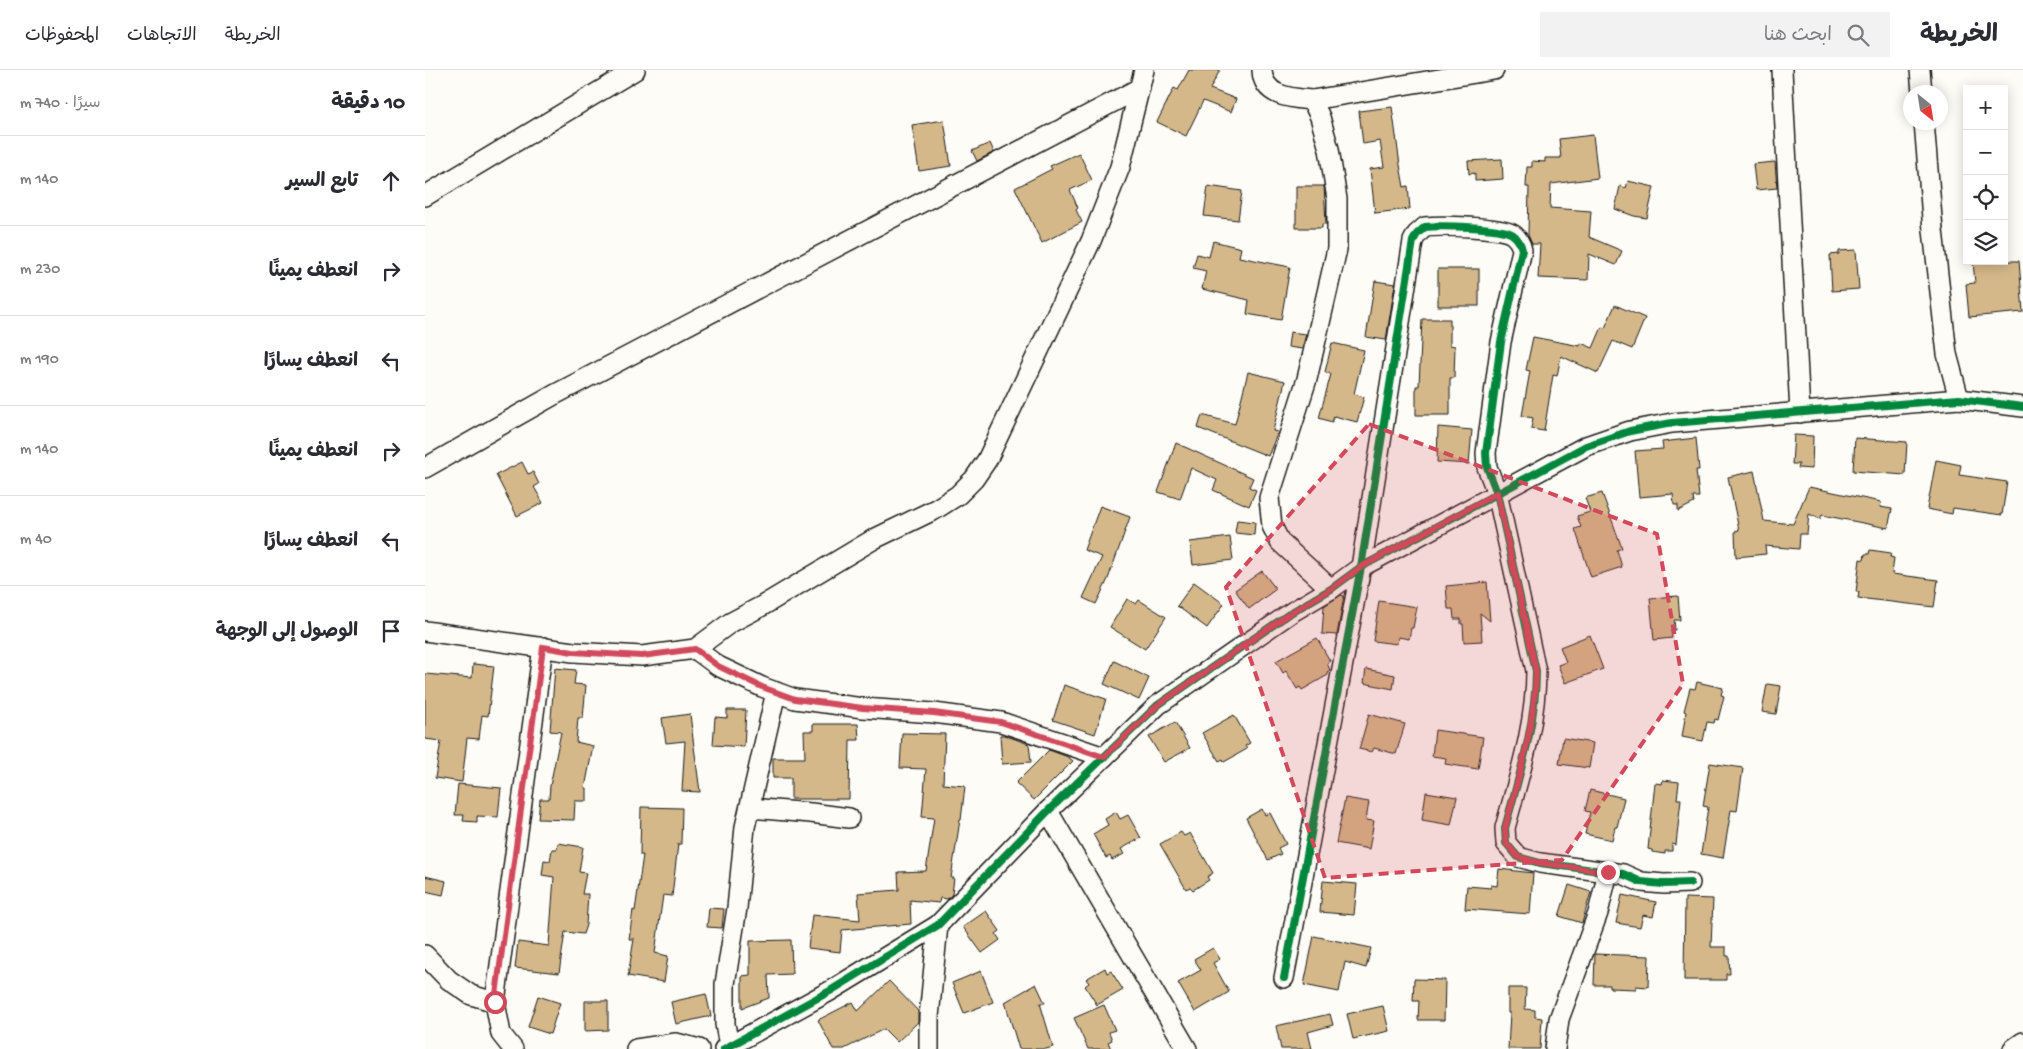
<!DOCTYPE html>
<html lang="ar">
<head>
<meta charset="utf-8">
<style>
  :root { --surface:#fff; --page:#f2f2f3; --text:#2b2b33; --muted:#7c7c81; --line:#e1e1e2 }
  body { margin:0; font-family:"Gochi Hand","Playpen Sans Arabic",sans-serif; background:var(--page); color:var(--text); direction:rtl }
  .controls { position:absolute; right:15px; top:15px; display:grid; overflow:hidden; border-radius:0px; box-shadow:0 2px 12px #0003 }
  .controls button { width:45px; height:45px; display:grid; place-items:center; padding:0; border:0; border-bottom:1px solid var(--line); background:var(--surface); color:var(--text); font:25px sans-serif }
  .compass { position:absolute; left:1478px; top:15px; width:45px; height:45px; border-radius:50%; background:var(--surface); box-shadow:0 2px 12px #0003; rotate:150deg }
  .stop { position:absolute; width:15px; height:15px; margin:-11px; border:4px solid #d1495b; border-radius:50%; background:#fff }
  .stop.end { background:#d1495b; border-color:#fff; box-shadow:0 1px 5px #0008 }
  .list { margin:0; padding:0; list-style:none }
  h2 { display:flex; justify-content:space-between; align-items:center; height:65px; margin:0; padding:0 20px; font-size:21px }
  h2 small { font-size:16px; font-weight:400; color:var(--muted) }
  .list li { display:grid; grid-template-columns:32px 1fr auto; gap:15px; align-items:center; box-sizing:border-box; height:90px; padding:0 20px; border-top:1px solid var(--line) }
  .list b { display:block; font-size:19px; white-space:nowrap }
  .list em { font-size:16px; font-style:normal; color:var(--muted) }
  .icon { flex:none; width:28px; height:28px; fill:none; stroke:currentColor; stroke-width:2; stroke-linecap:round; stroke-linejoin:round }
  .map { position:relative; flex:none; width:1598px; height:979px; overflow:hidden; direction:ltr }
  header { display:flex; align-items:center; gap:30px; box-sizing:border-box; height:70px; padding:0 25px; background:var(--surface); border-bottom:1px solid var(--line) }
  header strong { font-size:24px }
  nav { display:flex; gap:28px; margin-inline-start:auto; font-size:18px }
  .search { width:350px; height:45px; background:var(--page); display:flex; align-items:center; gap:12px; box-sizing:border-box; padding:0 18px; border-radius:0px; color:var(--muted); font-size:19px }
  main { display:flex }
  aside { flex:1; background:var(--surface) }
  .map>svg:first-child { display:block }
  .building { fill:#d4b889; stroke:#1c1c1c }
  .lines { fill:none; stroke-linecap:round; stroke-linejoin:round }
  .minor-casing { stroke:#1c1c1c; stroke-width:22 }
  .minor { stroke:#fdfcf7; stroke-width:19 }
  .cycleway-casing { stroke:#fdfcf7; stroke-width:11 }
  .cycleway { stroke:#00873e; stroke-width:8 }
  .route { stroke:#d1495b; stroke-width:6 }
  .marked { fill:#d1495b; fill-opacity:0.2; stroke:#d1495b; stroke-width:4; stroke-dasharray:10 6; stroke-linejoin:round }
</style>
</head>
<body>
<header>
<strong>الخريطة</strong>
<div class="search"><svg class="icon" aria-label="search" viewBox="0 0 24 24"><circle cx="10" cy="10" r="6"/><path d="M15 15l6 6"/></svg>ابحث هنا</div>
<nav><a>الخريطة</a><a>الاتجاهات</a><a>المحفوظات</a></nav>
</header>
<main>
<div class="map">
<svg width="1598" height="979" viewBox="0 0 1598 979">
  <rect width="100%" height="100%" fill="#fdfcf7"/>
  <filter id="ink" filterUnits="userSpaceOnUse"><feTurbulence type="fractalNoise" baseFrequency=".02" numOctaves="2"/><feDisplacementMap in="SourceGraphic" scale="10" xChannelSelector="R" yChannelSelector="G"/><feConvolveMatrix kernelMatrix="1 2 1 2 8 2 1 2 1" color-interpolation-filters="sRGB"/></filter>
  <g filter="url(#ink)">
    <!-- building -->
    <g class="building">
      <polygon points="764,0 795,0 785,19 811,29 806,42 778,31 761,66 732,52 749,18 753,20"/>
      <polygon points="967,37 975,95 979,117 983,116 985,139 950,143 945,99 959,97 955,71 938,74 934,41"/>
      <polygon points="519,50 526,96 494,101 487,55"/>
      <polygon points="1168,65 1173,108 1126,114 1125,138 1166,141 1164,167 1197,181 1191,195 1164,184 1163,210 1113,208 1115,174 1107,174 1103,165 1104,117 1101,117 1102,97 1107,97 1107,91 1120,92 1120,88 1136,88 1134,69"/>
      <polygon points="565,73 569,82 552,91 547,81"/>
      <polygon points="654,83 667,110 645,120 653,138 651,140 657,152 617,173 590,118 627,99 625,96"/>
      <polygon points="1077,89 1078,109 1050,111 1050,103 1044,104 1043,91"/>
      <polygon points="1350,92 1352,118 1331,120 1328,94"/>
      <polygon points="1203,111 1229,117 1222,148 1209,146 1190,139 1195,116 1201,118"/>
      <polygon points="783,116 817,121 813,150 779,146"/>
      <polygon points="871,116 899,116 901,154 897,154 897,158 871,158"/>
      <polygon points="788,171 816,178 814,187 865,197 856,250 822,244 824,230 777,219 781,201 768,198 772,184 784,187"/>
      <polygon points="1431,180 1434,219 1407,221 1405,185 1414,184 1414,181"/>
      <polygon points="1548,191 1594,191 1598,242 1544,247 1541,214 1550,213"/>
      <rect x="1013" y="199" width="41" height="37"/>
      <polygon points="950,211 970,214 961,270 941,267"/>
      <polygon points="1190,235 1220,248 1207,279 1188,271 1173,303 1136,286 1132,306 1128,305 1119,361 1106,359 1108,348 1097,346 1105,301 1101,300 1108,267 1155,276 1156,273 1168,278 1177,257 1180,258"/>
      <polygon points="997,249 1025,249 1025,275 1030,276 1029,308 1025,308 1025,345 991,345 991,316 994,316"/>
      <polygon points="865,262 881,264 877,279 863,277"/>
      <polygon points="907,273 939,280 929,324 939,327 932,352 909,346 907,352 894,348 906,304 900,302"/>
      <polygon points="823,302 860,311 848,361 853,362 843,386 773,358 777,345 810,354"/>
      <polygon points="1013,357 1047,360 1044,394 1012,392"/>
      <polygon points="1369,365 1388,366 1387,399 1373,398 1374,394 1367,394"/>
      <polygon points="1271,368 1274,400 1271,400 1274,427 1268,427 1269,433 1253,441 1253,435 1249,435 1248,424 1214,427 1210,381 1238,379 1237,372"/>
      <polygon points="1430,368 1482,372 1480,405 1428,401"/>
      <polygon points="751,373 828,408 824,417 831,420 824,436 788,420 792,410 766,398 755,429 733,422"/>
      <polygon points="1511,390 1536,395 1534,405 1582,412 1577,445 1528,438 1527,444 1502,439"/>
      <polygon points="97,392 103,404 108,402 114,414 109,417 118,433 92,446 71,405"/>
      <polygon points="1329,401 1339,451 1368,454 1384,417 1456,432 1455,437 1467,439 1463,458 1397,445 1395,449 1384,444 1382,464 1375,464 1374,479 1340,476 1341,484 1311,487 1310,461 1314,460 1303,407"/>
      <polygon points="1177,423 1197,478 1192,480 1197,497 1166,507 1150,459 1156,457 1152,446 1165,442 1160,428"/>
      <polygon points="675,436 705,447 683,509 671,534 658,528 677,487 659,480"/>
      <polygon points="812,450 830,452 829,465 810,463"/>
      <polygon points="805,467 808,490 768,495 765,472"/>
      <polygon points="1445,480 1466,483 1465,487 1469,488 1467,504 1513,510 1509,537 1433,528 1434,522 1431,522 1435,489 1439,490 1440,484 1444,484"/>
      <polygon points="837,501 851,519 824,539 810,520"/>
      <polygon points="769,512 799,534 782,558 752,536"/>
      <polygon points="1062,512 1065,551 1055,543 1057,571 1039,572 1038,554 1036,554 1036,549 1029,549 1028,539 1023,539 1021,516"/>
      <polygon points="916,525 919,526 912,565 897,564 899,536"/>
      <polygon points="1253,526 1255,550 1249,550 1250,560 1246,560 1247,568 1229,570 1225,528"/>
      <polygon points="702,529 711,534 714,530 741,547 720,579 685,557"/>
      <polygon points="954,531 992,537 988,558 986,558 984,569 973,567 972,574 948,571"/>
      <polygon points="1165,565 1178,599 1140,613 1133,595 1141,592 1135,577"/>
      <polygon points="892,568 905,591 902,593 905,600 902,602 903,605 877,620 875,617 872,619 861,601 858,603 851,591"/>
      <polygon points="689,591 724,608 714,630 679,614"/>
      <polygon points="48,594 69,596 63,646 57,645 54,669 42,668 37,712 10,708 16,671 0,669 0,604 47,608"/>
      <polygon points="130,598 151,600 149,614 161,615 158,648 153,648 151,672 168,676 160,718 162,718 162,731 150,731 149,750 113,749 115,729 124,729 125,716 136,662 125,661"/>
      <polygon points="941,599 970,605 968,619 939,613"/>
      <polygon points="1272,612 1298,618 1296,625 1299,626 1293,650 1290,649 1289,653 1282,652 1278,671 1257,667 1261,642 1259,641 1265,618 1270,619"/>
      <polygon points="1342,614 1356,616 1351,644 1337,642"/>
      <polygon points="639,615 681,629 670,664 628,650"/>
      <polygon points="302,640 321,640 319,677 288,675 290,647 302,648"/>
      <polygon points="265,644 268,669 275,722 257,721 260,671 241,673 237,648"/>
      <polygon points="944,644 980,654 971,684 949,678 947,682 934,679"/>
      <polygon points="809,645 825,673 820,676 822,679 799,692 798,689 794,691 777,663"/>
      <polygon points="750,652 765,678 739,692 724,667"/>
      <polygon points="388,654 433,654 434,670 425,670 424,729 366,729 366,708 348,708 348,688 380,688 379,661 388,661"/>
      <polygon points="1010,660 1058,667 1053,699 1020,694 1021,688 1007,686"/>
      <polygon points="477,663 520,664 518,714 540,716 536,750 535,750 526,808 529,808 527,824 523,829 515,828 514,833 485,830 486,854 417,860 415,882 383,878 387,845 435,850 433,823 474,820 473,802 501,801 509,748 497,747 501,699 475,698"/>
      <polygon points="575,665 579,665 604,674 606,692 577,694"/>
      <polygon points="1138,668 1168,673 1164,698 1134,694"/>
      <polygon points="624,680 643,687 648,691 609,730 591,713"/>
      <polygon points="1285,693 1318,698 1312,741 1306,740 1298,788 1276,784 1283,737 1278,736"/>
      <polygon points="1238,710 1254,712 1252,729 1256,729 1251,775 1247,774 1247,781 1240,781 1240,784 1227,782 1227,780 1223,779 1230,713 1237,714"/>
      <polygon points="33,714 76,718 73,747 52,746 52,752 38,751 39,745 30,745"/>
      <polygon points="1165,720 1199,728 1192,757 1190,757 1187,770 1160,764 1165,742 1160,741"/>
      <polygon points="1001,722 1032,727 1026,755 997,750"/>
      <polygon points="920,728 944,732 941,750 949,751 944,779 911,773"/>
      <polygon points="216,737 257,738 256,774 253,774 247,826 238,825 230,883 243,886 239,912 203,906 209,869 204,869 208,840 210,841 218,785 215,785"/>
      <polygon points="837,739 840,745 845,743 861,774 853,778 856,784 843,790 821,748"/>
      <polygon points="691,742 695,749 703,745 716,768 696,779 699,784 687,790 685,786 681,788 668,764 683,755 680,749"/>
      <polygon points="756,762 759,766 765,763 788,803 782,807 784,810 768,820 765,817 761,819 735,774"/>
      <polygon points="133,773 158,777 154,802 161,803 157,824 163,824 161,855 158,864 140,862 134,903 90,898 93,872 124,876 129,807 117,805 119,790 125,791 127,779 132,779"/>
      <polygon points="1074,799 1108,803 1105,844 1040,839 1042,816 1066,818 1066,815 1072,816"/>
      <polygon points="0,806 21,811 18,825 0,821"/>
      <polygon points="898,811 932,814 929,845 895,842"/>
      <polygon points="1144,815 1166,822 1157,853 1134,846"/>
      <polygon points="1197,825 1231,832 1228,847 1218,845 1215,857 1191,853"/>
      <polygon points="1260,828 1288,829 1286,877 1301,877 1301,886 1304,886 1305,904 1301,904 1301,910 1259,910"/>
      <polygon points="284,838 299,839 297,858 282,857"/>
      <polygon points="561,841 575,861 571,864 575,870 557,883 538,857"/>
      <polygon points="889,866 946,878 941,898 920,892 914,922 879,915"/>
      <polygon points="366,870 367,904 343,905 344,928 317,938 317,906 325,905 325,871"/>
      <polygon points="788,878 795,889 788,893 804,922 770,942 753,913 776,900 769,889"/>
      <polygon points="1170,884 1224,886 1223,917 1211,916 1211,919 1185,918 1185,915 1169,915"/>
      <polygon points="680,898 682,903 686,901 698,920 672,935 660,916 664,913 661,909"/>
      <polygon points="556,901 568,932 539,943 527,913"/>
      <polygon points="989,909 1020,910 1019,950 993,950 994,931 988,931"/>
      <polygon points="464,911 493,941 493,952 472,972 459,959 419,979 408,979 393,950 428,932 433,941"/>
      <polygon points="611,914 620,933 615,933 628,977 621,979 594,979 580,932"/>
      <polygon points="1083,918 1101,918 1100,939 1110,940 1110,947 1117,948 1115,979 1083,979 1085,943 1083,943"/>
      <polygon points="281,924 286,946 251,954 246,932"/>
      <polygon points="113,926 135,933 125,964 103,957"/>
      <polygon points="160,931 183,931 183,960 160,961"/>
      <polygon points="679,935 690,960 684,962 687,970 683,972 686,979 663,979 649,948"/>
      <polygon points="958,936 964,961 928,969 922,944"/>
      <polygon points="905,944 908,955 883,962 887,979 856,979 851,956"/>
    </g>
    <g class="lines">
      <defs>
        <g id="minor">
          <path d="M837 0C838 27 866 28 887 30L895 47 904 79 912 129V179L882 309 844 428 847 456 855 472 906 519"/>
          <polyline points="1357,0 1375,343"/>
          <polyline points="1495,0 1497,22"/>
          <polyline points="887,30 1069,0"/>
          <polyline points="1499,52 1508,160 1522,284 1534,329"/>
          <polyline points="0,126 210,0"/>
          <polyline points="0,398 129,325 715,18"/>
          <polyline points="0,561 148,582 217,586 270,579 305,553 337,536 449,469 511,439 533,425 549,409 562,390 666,171 695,97 719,0"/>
          <polyline points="270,579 293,596 337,617 370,629 438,638 509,643 576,652 679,687"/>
          <polyline points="325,738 386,743 424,748"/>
          <polyline points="623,741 762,979"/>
          <polyline points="0,885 24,910 46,925 70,932"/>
          <path d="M859 908 936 497 988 171 992 164 1000 157C1015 155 1076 157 1087 164 1092 167 1096 174 1097 180L1076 272 1061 383 1062 397 1072 423 1111 601C1111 655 1094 706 1080 758L1081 773 1093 787 1115 793 1198 804 1216 812 1239 814 1265 813"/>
          <polyline points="304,976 300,954 300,914 312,838 320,757 351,622"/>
          <polyline points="88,979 76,964 70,932 118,577"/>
          <polyline points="211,979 251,973 274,979"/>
          <polyline points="299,979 405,921 513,855 623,741 733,635 867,542 906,519 936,497 1161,376 1205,361 1247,353 1534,329 1598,337"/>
          <polyline points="504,979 504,947 513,855"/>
          <polyline points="1130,979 1134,949 1173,843 1183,802"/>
          <polyline points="1588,979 1598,972"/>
        </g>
      </defs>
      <!-- minor casing -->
      <use href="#minor" class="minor-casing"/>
      <!-- minor -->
      <use href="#minor" class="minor"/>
      <defs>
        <g id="cycleway">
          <path d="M859 908 936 497 988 171 992 164 1000 157C1015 155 1076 157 1087 164 1092 167 1096 174 1097 180L1076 272 1061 383 1062 397 1072 423 1111 601C1111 655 1094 706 1080 758L1081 773 1093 787 1115 793 1198 804 1216 812 1239 814 1265 813"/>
          <polyline points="299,979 405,921 513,855 623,741 733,635 867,542 906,519 936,497 1161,376 1205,361 1247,353 1534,329 1598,337"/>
        </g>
      </defs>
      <!-- cycleway casing -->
      <use href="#cycleway" class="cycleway-casing"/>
      <!-- cycleway -->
      <use href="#cycleway" class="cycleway"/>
    </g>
  </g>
  <g class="lines" filter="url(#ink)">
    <!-- route -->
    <path class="route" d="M70 932 118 577 148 582 217 586 270 579 293 596 337 617 370 629 438 638 509 643 576 652 679 687 733 635 867 542 906 519 936 497 1072 423 1111 601C1110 655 1094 706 1080 758L1081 773 1093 787 1115 793 1183 802"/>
  </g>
  <!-- marked area -->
  <path class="marked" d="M944 354 1232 464 1258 614 1137 790 900 808 801 517Z"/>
</svg>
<div class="controls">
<button>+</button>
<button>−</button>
<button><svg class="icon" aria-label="locate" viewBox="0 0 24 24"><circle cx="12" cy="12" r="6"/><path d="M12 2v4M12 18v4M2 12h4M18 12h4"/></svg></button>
<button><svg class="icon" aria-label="layers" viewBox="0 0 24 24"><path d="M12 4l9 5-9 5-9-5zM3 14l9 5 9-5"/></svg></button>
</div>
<svg class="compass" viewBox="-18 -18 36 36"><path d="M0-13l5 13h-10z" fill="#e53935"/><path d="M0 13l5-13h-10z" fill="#7c7c81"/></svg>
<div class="stop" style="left:70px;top:932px"></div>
<div class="stop end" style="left:1183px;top:802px"></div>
</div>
<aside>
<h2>10 دقيقة<small>سيرًا · 740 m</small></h2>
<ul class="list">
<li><svg class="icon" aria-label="ahead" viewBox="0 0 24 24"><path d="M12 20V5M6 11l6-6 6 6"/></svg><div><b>تابع السير</b></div><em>140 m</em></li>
<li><svg class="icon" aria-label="right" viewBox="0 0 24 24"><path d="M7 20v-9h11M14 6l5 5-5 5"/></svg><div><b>انعطف يمينًا</b></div><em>230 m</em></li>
<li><svg class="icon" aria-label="left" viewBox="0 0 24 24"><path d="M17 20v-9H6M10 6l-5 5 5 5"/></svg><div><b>انعطف يسارًا</b></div><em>190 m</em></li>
<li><svg class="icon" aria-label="right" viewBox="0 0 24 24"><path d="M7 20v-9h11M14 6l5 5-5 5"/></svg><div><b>انعطف يمينًا</b></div><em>140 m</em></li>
<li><svg class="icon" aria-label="left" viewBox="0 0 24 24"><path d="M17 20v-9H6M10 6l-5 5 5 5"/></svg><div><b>انعطف يسارًا</b></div><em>40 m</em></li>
<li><svg class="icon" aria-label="arrive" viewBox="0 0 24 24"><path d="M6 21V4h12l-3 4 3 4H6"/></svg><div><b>الوصول إلى الوجهة</b></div></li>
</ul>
</aside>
</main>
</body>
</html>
